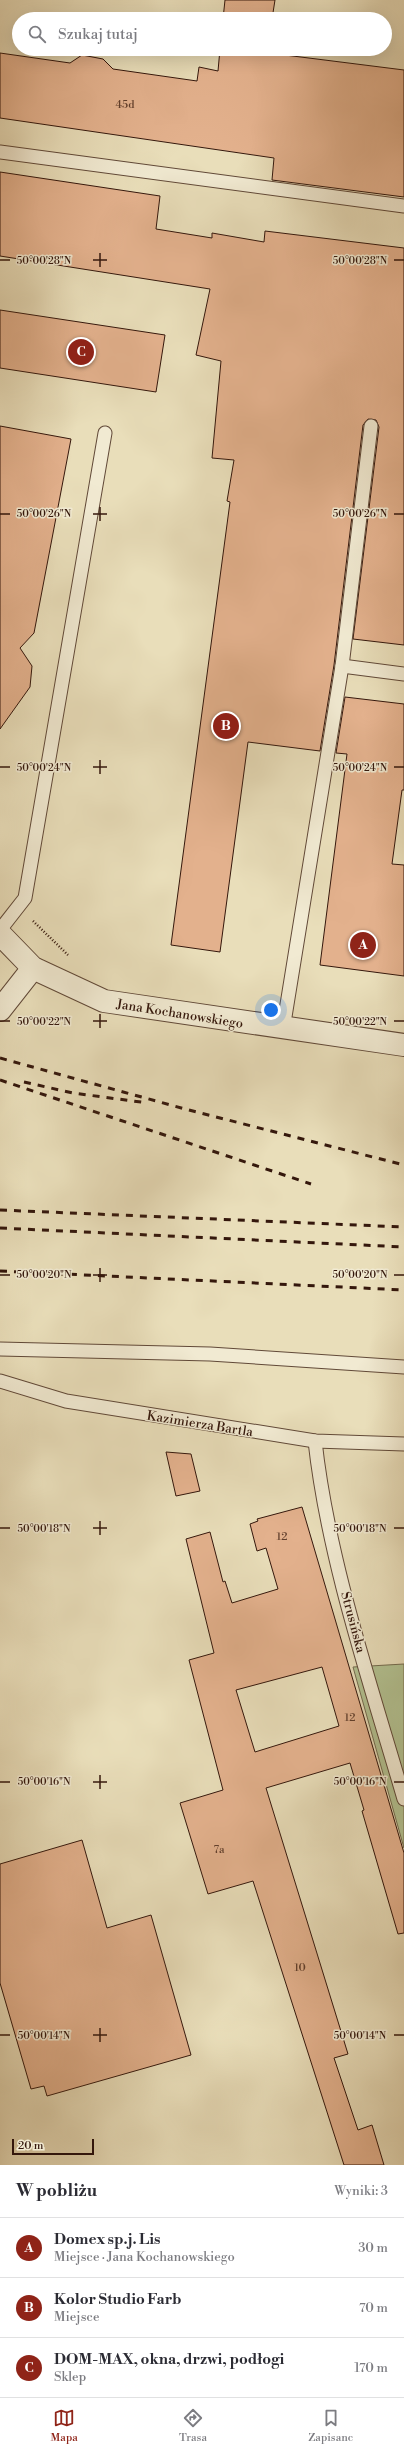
<!DOCTYPE html>
<html lang="pl">
<head>
<meta charset="utf-8">
<style>
  :root { --surface:#fff; --page:#f2f2f3; --text:#2b2b33; --muted:#7c7c81; --line:#e1e1e2; --accent:#8f2418 }
  body { margin:0; font-family:"Libre Bodoni",serif; background:var(--page); color:var(--text) }
  .scale { position:absolute; left:12px; bottom:10px; width:82px; box-sizing:border-box; padding-left:4px; border:2px solid #34170c; border-top:0; font-size:11px; line-height:14px; white-space:nowrap; color:#34170c; -webkit-text-stroke:3px #f1ead2; paint-order:stroke }
  .you { position:absolute; left:271px; top:1010px; width:14px; height:14px; margin:-10px; border:3px solid #fff; border-radius:50%; background:#1a73e8; box-shadow:0 0 0 6px #1a73e833 }
  .badge { display:grid; place-items:center; width:26px; height:26px; border-radius:50%; background:var(--accent); color:#fff; font-size:13px; font-weight:700 }
  .pin { position:absolute; translate:-50% -50%; border:2px solid #fff; box-shadow:0 1px 4px #0006 }
  .list { margin:0; padding:0; list-style:none }
  h2 { display:flex; justify-content:space-between; align-items:center; height:52px; margin:0; padding:0 16px; font-size:17px }
  h2 small { font-size:13px; font-weight:400; color:var(--muted) }
  .list li { display:grid; grid-template-columns:26px 1fr auto; gap:12px; align-items:center; box-sizing:border-box; height:60px; padding:0 16px; border-top:1px solid var(--line) }
  .list b { display:block; font-size:15px; white-space:nowrap }
  .list p { margin:0; font-size:13px; white-space:nowrap; color:var(--muted) }
  .list em { font-size:13px; font-style:normal; color:var(--muted) }
  .icon { flex:none; width:22px; height:22px; fill:none; stroke:currentColor; stroke-width:2; stroke-linecap:round; stroke-linejoin:round }
  .map { position:relative; flex:none; width:404px; height:2165px; overflow:hidden }
  .search { position:absolute; background:var(--surface); box-shadow:0 4px 16px #0002; left:12px; right:12px; top:12px; height:44px; display:flex; align-items:center; gap:10px; box-sizing:border-box; padding:0 14px; border-radius:22px; color:var(--muted); font-size:15px }
  .sheet { height:232px; background:var(--surface) }
  nav { display:flex; justify-content:space-around; align-items:center; box-sizing:border-box; height:56px; border-top:1px solid var(--line); background:var(--surface); font-size:11px; color:var(--muted) }
  nav a { display:grid; justify-items:center; gap:2px }
  nav .on { color:var(--accent) }
  .map>svg:first-child { display:block }
  .green { fill:#b3c292; stroke:#746c4f }
  .building { fill:#e3b18d; stroke:#34170c; fill-rule:evenodd }
  .lines { fill:none; stroke-linecap:round; stroke-linejoin:round }
  .service-casing { stroke:#614938; stroke-width:15 }
  .minor-casing { stroke:#614938; stroke-width:24 }
  .tertiary-casing { stroke:#614938; stroke-width:24 }
  .path { stroke:#34170c; stroke-width:2.5; stroke-dasharray:1 2; stroke-linecap:butt }
  .service { stroke:#f1ead2; stroke-width:13 }
  .minor { stroke:#f1ead2; stroke-width:22 }
  .tertiary { stroke:#f1ead2; stroke-width:22 }
  .rail { stroke:#34170c; stroke-width:3; stroke-dasharray:7 7; stroke-linecap:butt }
  .ticks { fill:none; stroke:#34170c; stroke-width:1.5 }
  .labels { text-anchor:middle; stroke-width:3; stroke-linejoin:round; paint-order:stroke }
  .number-label { font-size:11px; fill:#603e2c }
  .street-label { font-size:13px; fill:#34170c; stroke:#f1ead2 }
  .ticks-label { font-size:10px; text-anchor:middle; fill:#34170c; stroke:#f1ead2; stroke-width:3; stroke-linejoin:round; paint-order:stroke }
</style>
</head>
<body>
<div class="map">
<svg width="404" height="2165" viewBox="0 0 404 2165">
  <rect width="100%" height="100%" fill="#e9deba"/>
  <filter id="stains"><feTurbulence type="fractalNoise" baseFrequency=".005" numOctaves="4"/><feColorMatrix values="0 0 0 0 .2 0 0 0 0 .09 0 0 0 0 .02 0 0 0 .5 -.17"/></filter>
  <radialGradient id="worn" r=".72"><stop offset=".6" stop-color="#630" stop-opacity="0"/><stop offset="1" stop-color="#630" stop-opacity=".3"/></radialGradient>
  <!-- green -->
  <polygon class="green" points="404,1664 404,1848 353,1667"/>
  <!-- building -->
  <g class="building">
    <polygon points="225,0 275,0 272,19 223,19"/>
    <polygon points="220,49 269,49 269,53 404,70 404,197 272,180 274,158 0,118 0,53 70,63 82,55 103,59 113,69 197,81 199,67 218,71"/>
    <polygon points="0,172 160,196 156,229 212,238 212,233 264,242 265,231 404,248 404,645 353,639 379,427 376,420 368,419 363,425 334,665 320,751 248,742 220,952 171,945 230,502 227,501 234,460 212,458 221,361 196,355 210,289 0,256"/>
    <polygon points="0,310 165,335 156,392 0,368"/>
    <polygon points="0,426 71,439 34,633 20,648 32,666 30,687 0,729"/>
    <polygon points="345,697 404,704 404,790 402,790 392,864 404,865 404,976 320,965 347,754 336,753"/>
    <polygon points="166,1452 191,1454 200,1491 176,1496"/>
    <path d="M302 1507 404 1853V1933L398 1934 362 1811 364 1810 350 1763 266 1788 348 2054 334 2058 358 2130 372 2125 384 2165H344L253 1881 208 1894 180 1803 223 1790 189 1660 214 1653 186 1539 210 1532 223 1582 225 1581 232 1603 278 1589 266 1548 257 1551 250 1524 258 1521 257 1519ZM322 1667 339 1726 255 1752 236 1690Z"/>
    <polygon points="82,1840 107,1928 151,1915 191,2055 47,2096 44,2086 31,2089 0,1983 0,1864"/>
  </g>
  <g class="lines">
    <defs>
      <g id="service">
        <polyline points="0,152 404,206"/>
        <polyline points="342,666 404,674"/>
        <polyline points="0,930 25,898 105,433"/>
        <polyline points="283,1029 342,666 371,426"/>
        <polyline points="0,1349 210,1354 404,1367"/>
        <polyline points="0,1381 66,1401 315,1441 404,1444"/>
        <path d="M315 1441C328 1560 371 1685 404 1799"/>
      </g>
      <polyline id="minor" points="0,1010 33,968"/>
      <polyline id="tertiary" points="0,934 33,968 104,1001 404,1045"/>
    </defs>
    <!-- service casing -->
    <use href="#service" class="service-casing"/>
    <!-- minor casing -->
    <use href="#minor" class="minor-casing"/>
    <!-- tertiary casing -->
    <use href="#tertiary" class="tertiary-casing"/>
    <!-- path -->
    <polyline class="path" points="33,921 68,955"/>
    <!-- service -->
    <use href="#service" class="service"/>
    <!-- minor -->
    <use href="#minor" class="minor"/>
    <!-- tertiary -->
    <use href="#tertiary" class="tertiary"/>
    <!-- rail -->
    <g class="rail">
      <polyline points="0,1058 185,1109 404,1165"/>
      <polyline points="0,1080 311,1184"/>
      <polyline points="24,1082 73,1093 148,1103"/>
      <polyline points="0,1210 404,1227"/>
      <polyline points="0,1228 404,1247"/>
      <polyline points="0,1271 404,1290"/>
    </g>
  </g>
  <!-- ticks -->
  <path class="ticks" d="M100 253V267M0 260H10M93 260H107M394 260H404M100 507V521M0 514H10M93 514H107M394 514H404M100 760V774M0 767H10M93 767H107M394 767H404M100 1014V1028M0 1021H10M93 1021H107M394 1021H404M100 1268V1282M0 1275H10M93 1275H107M394 1275H404M100 1521V1535M0 1528H10M93 1528H107M394 1528H404M100 1775V1789M0 1782H10M93 1782H107M394 1782H404M100 2028V2042M0 2035H10M93 2035H107M394 2035H404"/>
  <g class="labels">
    <!-- number labels -->
    <g class="number-label">
      <text x="125" y="108">45d</text>
      <text x="282" y="1540">12</text>
      <text x="350" y="1721">12</text>
      <text x="219" y="1853">7a</text>
      <text x="300" y="1971">10</text>
    </g>
    <!-- street labels -->
    <g class="street-label">
      <text transform="translate(180 1013) rotate(9)" y="5">Jana Kochanowskiego</text>
      <text transform="translate(200 1423) rotate(9)" y="5">Kazimierza Bartla</text>
      <text transform="translate(354 1622) rotate(75)" y="5">Strusińska</text>
    </g>
  </g>
  <g class="ticks-label">
    <text x="44" y="264">50°00'28"N</text>
    <text x="360" y="264">50°00'28"N</text>
    <text x="44" y="517">50°00'26"N</text>
    <text x="360" y="517">50°00'26"N</text>
    <text x="44" y="771">50°00'24"N</text>
    <text x="360" y="771">50°00'24"N</text>
    <text x="44" y="1025">50°00'22"N</text>
    <text x="360" y="1025">50°00'22"N</text>
    <text x="44" y="1278">50°00'20"N</text>
    <text x="360" y="1278">50°00'20"N</text>
    <text x="44" y="1532">50°00'18"N</text>
    <text x="360" y="1532">50°00'18"N</text>
    <text x="44" y="1785">50°00'16"N</text>
    <text x="360" y="1785">50°00'16"N</text>
    <text x="44" y="2039">50°00'14"N</text>
    <text x="360" y="2039">50°00'14"N</text>
  </g>
  <rect width="100%" height="100%" filter="url(#stains)"/>
  <rect width="100%" height="100%" fill="url(#worn)"/>
</svg>
<div class="scale">20 m</div>
<div class="you"></div>
<div class="pin badge" style="left:363px;top:945px">A</div>
<div class="pin badge" style="left:226px;top:726px">B</div>
<div class="pin badge" style="left:81px;top:352px">C</div>
<div class="search"><svg class="icon" aria-label="search" viewBox="0 0 24 24"><circle cx="10" cy="10" r="6"/><path d="M15 15l6 6"/></svg>Szukaj tutaj</div>
</div>
<section class="sheet">
<h2>W pobliżu<small>Wyniki: 3</small></h2>
<ul class="list">
<li><span class="badge">A</span><div><b>Domex sp.j. Lis</b><p>Miejsce · Jana Kochanowskiego</p></div><em>30 m</em></li>
<li><span class="badge">B</span><div><b>Kolor Studio Farb</b><p>Miejsce</p></div><em>70 m</em></li>
<li><span class="badge">C</span><div><b>DOM-MAX, okna, drzwi, podłogi</b><p>Sklep</p></div><em>170 m</em></li>
</ul>
</section>
<nav>
<a class="on"><svg class="icon" aria-label="map" viewBox="0 0 24 24"><path d="M3 6l6-2 6 2 6-2v14l-6 2-6-2-6 2zM9 4v14M15 6v14"/></svg>Mapa</a>
<a><svg class="icon" aria-label="directions" viewBox="0 0 24 24"><path d="M12 3l9 9-9 9-9-9zM9 14v-3h6M13 9l2 2-2 2"/></svg>Trasa</a>
<a><svg class="icon" aria-label="saved" viewBox="0 0 24 24"><path d="M7 4h10v16l-5-4-5 4z"/></svg>Zapisane</a>
</nav>
</body>
</html>
